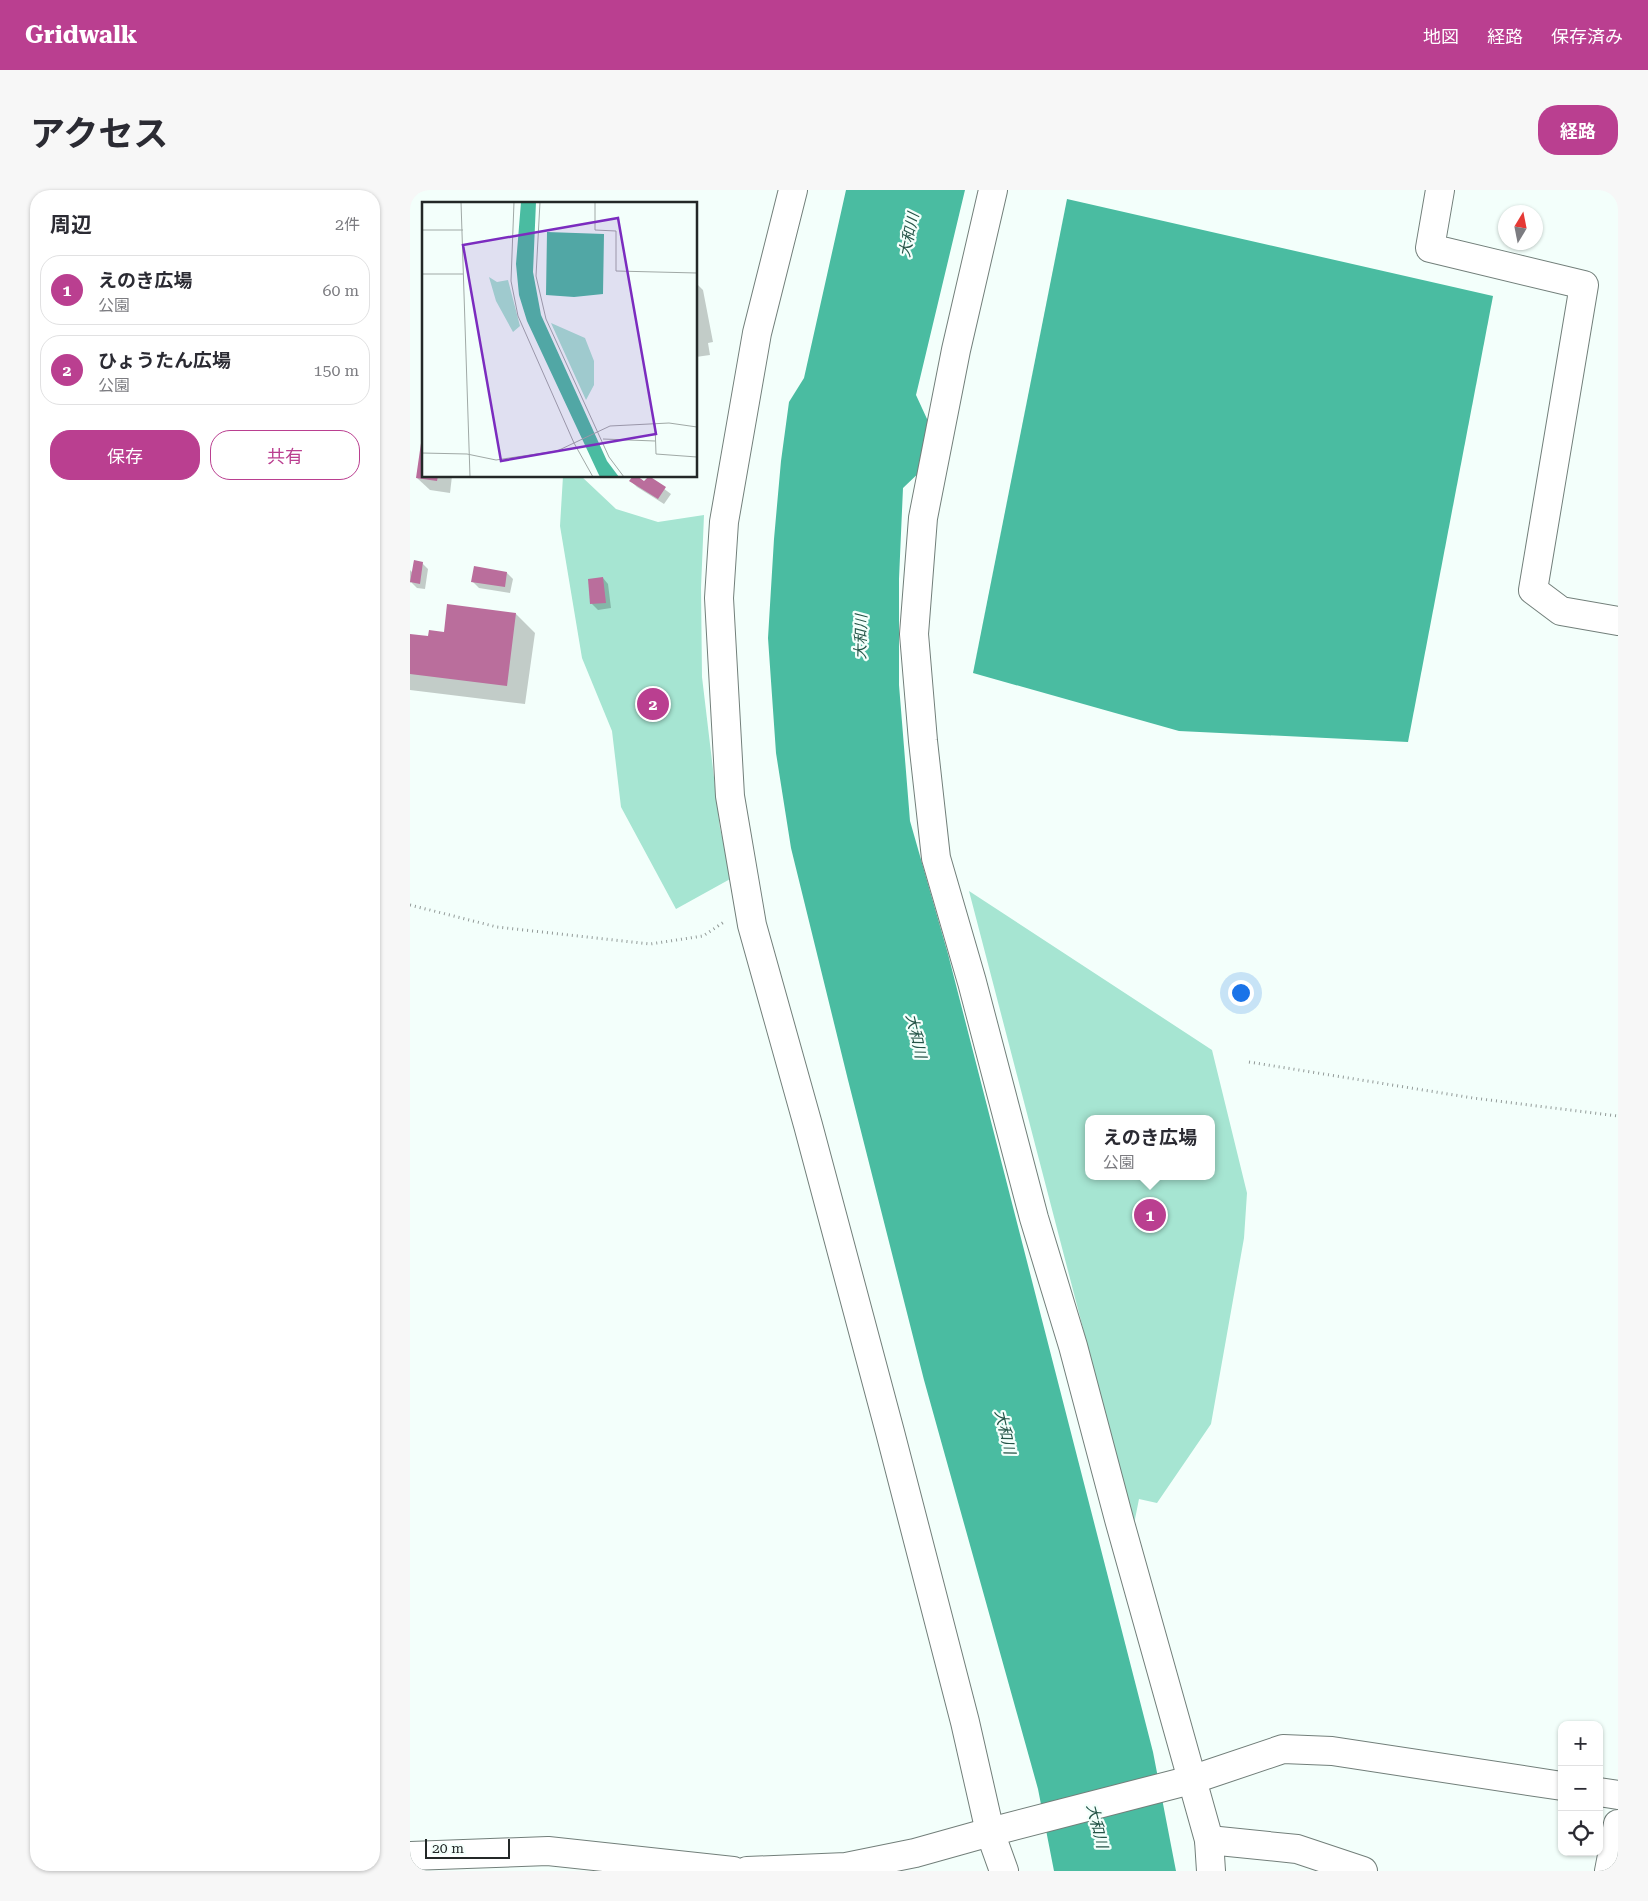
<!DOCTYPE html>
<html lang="ja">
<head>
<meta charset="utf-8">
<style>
  :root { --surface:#fff; --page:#f7f7f7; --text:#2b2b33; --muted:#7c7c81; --line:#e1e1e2; --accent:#ba3f90 }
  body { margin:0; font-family:"Roboto Serif","Noto Sans JP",serif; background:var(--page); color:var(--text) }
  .controls { position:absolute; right:15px; bottom:15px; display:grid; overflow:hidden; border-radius:10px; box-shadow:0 1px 4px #0004 }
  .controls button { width:45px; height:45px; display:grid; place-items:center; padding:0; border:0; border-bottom:1px solid var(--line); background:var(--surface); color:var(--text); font:25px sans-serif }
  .compass { position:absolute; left:1088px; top:15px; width:45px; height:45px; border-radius:50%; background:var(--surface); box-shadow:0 1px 4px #0004; rotate:10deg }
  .scale { position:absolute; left:15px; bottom:12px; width:85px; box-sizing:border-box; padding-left:5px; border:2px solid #232827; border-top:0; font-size:14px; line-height:18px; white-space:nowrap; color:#232827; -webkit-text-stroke:4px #f3fffb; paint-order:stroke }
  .you { position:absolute; left:830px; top:802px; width:18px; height:18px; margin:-12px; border:4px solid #fff; border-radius:50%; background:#1a73e8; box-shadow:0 0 0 8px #1a73e833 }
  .badge { display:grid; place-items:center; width:32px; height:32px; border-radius:50%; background:var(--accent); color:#fff; font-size:16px; font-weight:700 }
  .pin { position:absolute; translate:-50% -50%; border:2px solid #fff; box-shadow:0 1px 5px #0006 }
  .popup { position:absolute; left:675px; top:925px; width:130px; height:65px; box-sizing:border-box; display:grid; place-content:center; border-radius:10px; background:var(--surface); filter:drop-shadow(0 1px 4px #0005); font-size:16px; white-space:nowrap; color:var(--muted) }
  .popup b { font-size:19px; color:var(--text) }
  .popup::after { content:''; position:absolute; left:50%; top:100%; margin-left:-10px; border:10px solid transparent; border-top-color:var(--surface) }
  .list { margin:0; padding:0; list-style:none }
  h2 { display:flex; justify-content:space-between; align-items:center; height:65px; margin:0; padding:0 20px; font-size:21px }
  h2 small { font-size:16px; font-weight:400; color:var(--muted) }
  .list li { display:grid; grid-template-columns:32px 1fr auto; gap:15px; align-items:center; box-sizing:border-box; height:70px; margin:0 10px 10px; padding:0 10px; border:1px solid var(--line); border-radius:20px }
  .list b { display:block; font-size:19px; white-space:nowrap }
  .list p { margin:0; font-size:16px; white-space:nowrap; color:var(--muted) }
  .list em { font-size:16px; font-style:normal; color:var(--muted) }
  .actions { display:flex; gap:10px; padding:15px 20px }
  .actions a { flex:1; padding:11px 0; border:1px solid var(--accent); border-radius:20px; text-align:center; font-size:18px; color:var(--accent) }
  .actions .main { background:var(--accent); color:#fff }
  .icon { flex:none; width:28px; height:28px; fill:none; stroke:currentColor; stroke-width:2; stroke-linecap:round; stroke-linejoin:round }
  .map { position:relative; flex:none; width:1208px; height:1681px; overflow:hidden; border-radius:20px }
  header { display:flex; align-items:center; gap:30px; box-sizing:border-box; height:70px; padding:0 25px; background:var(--accent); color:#fff }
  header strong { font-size:24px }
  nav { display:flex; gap:28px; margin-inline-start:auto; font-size:18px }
  .intro { display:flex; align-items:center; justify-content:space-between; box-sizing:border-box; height:120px; padding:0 30px }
  h1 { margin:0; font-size:35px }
  .button { padding:12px 22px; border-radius:20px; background:var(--accent); color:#fff; font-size:18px; font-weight:700 }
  main { display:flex; gap:30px; padding:0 30px }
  aside { flex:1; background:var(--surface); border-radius:20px; box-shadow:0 1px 4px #0004 }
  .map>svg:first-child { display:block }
  .green { fill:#a6e5d2; fill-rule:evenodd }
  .water { fill:#4abca1 }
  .shadow { fill:#0003 }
  .building { fill:#ba6e9c }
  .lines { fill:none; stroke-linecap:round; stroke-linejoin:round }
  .minor-casing { stroke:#727f7a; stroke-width:30 }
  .path { stroke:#929a98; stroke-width:3; stroke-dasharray:1 4; stroke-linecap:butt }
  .minor { stroke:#fff; stroke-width:28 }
  .labels { text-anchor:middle; stroke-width:4.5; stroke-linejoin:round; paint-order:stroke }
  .water-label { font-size:15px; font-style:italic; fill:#245447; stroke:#f3fffb }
  .inset-road { fill:none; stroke:#a0a9a6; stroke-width:1 }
  .view { fill:#7b2cbf; fill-opacity:0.15; stroke:#7b2cbf; stroke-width:2.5 }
  .inset-edge { fill:none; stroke:#232827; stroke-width:2.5 }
</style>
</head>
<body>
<header>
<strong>Gridwalk</strong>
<nav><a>地図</a><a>経路</a><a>保存済み</a></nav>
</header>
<div class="intro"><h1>アクセス</h1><a class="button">経路</a></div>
<main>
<aside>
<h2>周辺<small>2件</small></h2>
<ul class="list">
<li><span class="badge">1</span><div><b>えのき広場</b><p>公園</p></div><em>60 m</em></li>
<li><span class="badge">2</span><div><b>ひょうたん広場</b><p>公園</p></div><em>150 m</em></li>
</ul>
<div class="actions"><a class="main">保存</a><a>共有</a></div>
</aside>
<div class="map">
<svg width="1208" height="1681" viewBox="0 0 1208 1681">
  <rect width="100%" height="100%" fill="#f3fffb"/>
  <!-- green -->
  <g class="green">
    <polygon points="153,286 171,286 206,319 248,332 294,325 291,398 292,487 310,638 322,688 266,719 211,617 202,541 172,468 150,336"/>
    <path d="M559 701 802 860 837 1003 834 1048 801 1234 747 1313 729 1309 724 1334ZM679 929H801V986H679Z"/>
  </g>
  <!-- water -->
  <g class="water">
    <polygon points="436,0 555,0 506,205 523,242 516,276 493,298 489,389 489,495 500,631 538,764 743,1562 766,1681 644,1681 628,1599 514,1190 438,890 381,658 366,563 358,448 364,349 371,271 379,212 394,188"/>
    <polygon points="657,9 1083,106 998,552 769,541 563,483"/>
  </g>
  <!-- shadow -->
  <g class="shadow">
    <polygon points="286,93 293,100 303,152 298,153 300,165 286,167"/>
    <polygon points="14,286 42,286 40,303 20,300 7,288"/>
    <polygon points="238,287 261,304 254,314 227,297 221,291 235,292"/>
    <polygon points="12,373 18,379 15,399 7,398 1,392 0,393 0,380 3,383"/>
    <polygon points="65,377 97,383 103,389 100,403 69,398 63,392"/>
    <polygon points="193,388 198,394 201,418 188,420 182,414"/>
    <polygon points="106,424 125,443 115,514 0,500 0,445 19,447"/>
  </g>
  <!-- building -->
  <g class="building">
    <polygon points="12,246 14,246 14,286 28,286 27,291 6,288"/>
    <polygon points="223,286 227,286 234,291 239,286 256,297 248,309 219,291"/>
    <polygon points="4,370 13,372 10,394 0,392"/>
    <polygon points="64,376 97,382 95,397 61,392"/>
    <polygon points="193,387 196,413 180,414 178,389"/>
    <polygon points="37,414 106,423 97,496 0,484 0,444 18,446 19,440 34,442"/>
  </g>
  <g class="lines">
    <defs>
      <g id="minor">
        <polyline points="383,0 347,143 314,332 309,408 320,606 342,735 398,935 480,1242 555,1532 580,1642 594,1681"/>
        <polyline points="583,0 546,160 513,328 504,444 513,551 526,668 562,792 624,1028 663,1156 710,1333 799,1650 801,1681"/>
        <polyline points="1030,0 1020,58 1174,95 1123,400 1151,421 1208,431"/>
        <polyline points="1189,1602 1208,1605"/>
        <polyline points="799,1650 887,1659 953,1681"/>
        <polyline points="0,1666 138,1661 323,1681"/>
        <polyline points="337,1681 436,1677 505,1663 580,1642 781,1590 873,1559 922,1561 1152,1596"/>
        <polyline points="1199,1681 1208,1634"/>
      </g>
    </defs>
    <!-- minor casing -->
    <use href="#minor" class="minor-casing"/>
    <!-- path -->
    <g class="path">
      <polyline points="0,715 87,737 240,754 293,746 314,732"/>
      <polyline points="839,872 1063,908 1208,926"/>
    </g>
    <!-- minor -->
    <use href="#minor" class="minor"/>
  </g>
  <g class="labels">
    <!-- water labels -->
    <g class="water-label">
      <text transform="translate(499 45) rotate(-78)" y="5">大和川</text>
      <text transform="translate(451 447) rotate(-89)" y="5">大和川</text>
      <text transform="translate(506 846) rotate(77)" y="5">大和川</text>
      <text transform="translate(595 1242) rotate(77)" y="5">大和川</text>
      <text transform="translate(687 1636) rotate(76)" y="5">大和川</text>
    </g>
  </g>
  <!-- overview -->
  <g transform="translate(12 12)">
    <rect width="275" height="275" fill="#f3fffb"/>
    <path d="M67 75 75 80 86 78 98 124 91 130 74 99ZM129 121 163 136 172 159V183L164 198Z" fill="#a6e5d2"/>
    <path d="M99 0H114L111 70 119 113 185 259 197 275H178L176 271 105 119 97 93 94 62ZM125 30 182 32 181 92 152 95 124 93Z" fill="#4abca1"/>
    <path class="inset-road" d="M39 0 48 275M92 0 89 79 96 114 152 241 171 275M118 0 114 74 124 117 187 255 202 275M173 0V28L194 29V69L275 71M0 28H41M0 72H41M233 222 234 252 275 255M181 237 233 239M0 251 45 252 74 258 135 249 188 224 247 221 275 225"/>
    <path class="view" d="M196 16 234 232 79 259 41 43Z"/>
    <rect width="275" height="275" class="inset-edge"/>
  </g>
</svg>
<div class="controls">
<button>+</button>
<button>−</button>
<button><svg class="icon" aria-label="locate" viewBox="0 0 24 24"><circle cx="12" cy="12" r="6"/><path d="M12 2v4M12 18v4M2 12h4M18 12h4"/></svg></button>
</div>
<svg class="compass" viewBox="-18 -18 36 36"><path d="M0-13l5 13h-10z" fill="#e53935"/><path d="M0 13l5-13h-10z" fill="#7c7c81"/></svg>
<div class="scale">20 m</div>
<div class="you"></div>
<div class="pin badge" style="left:740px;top:1025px">1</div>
<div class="popup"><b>えのき広場</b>公園</div>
<div class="pin badge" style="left:243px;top:514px">2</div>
</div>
</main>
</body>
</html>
